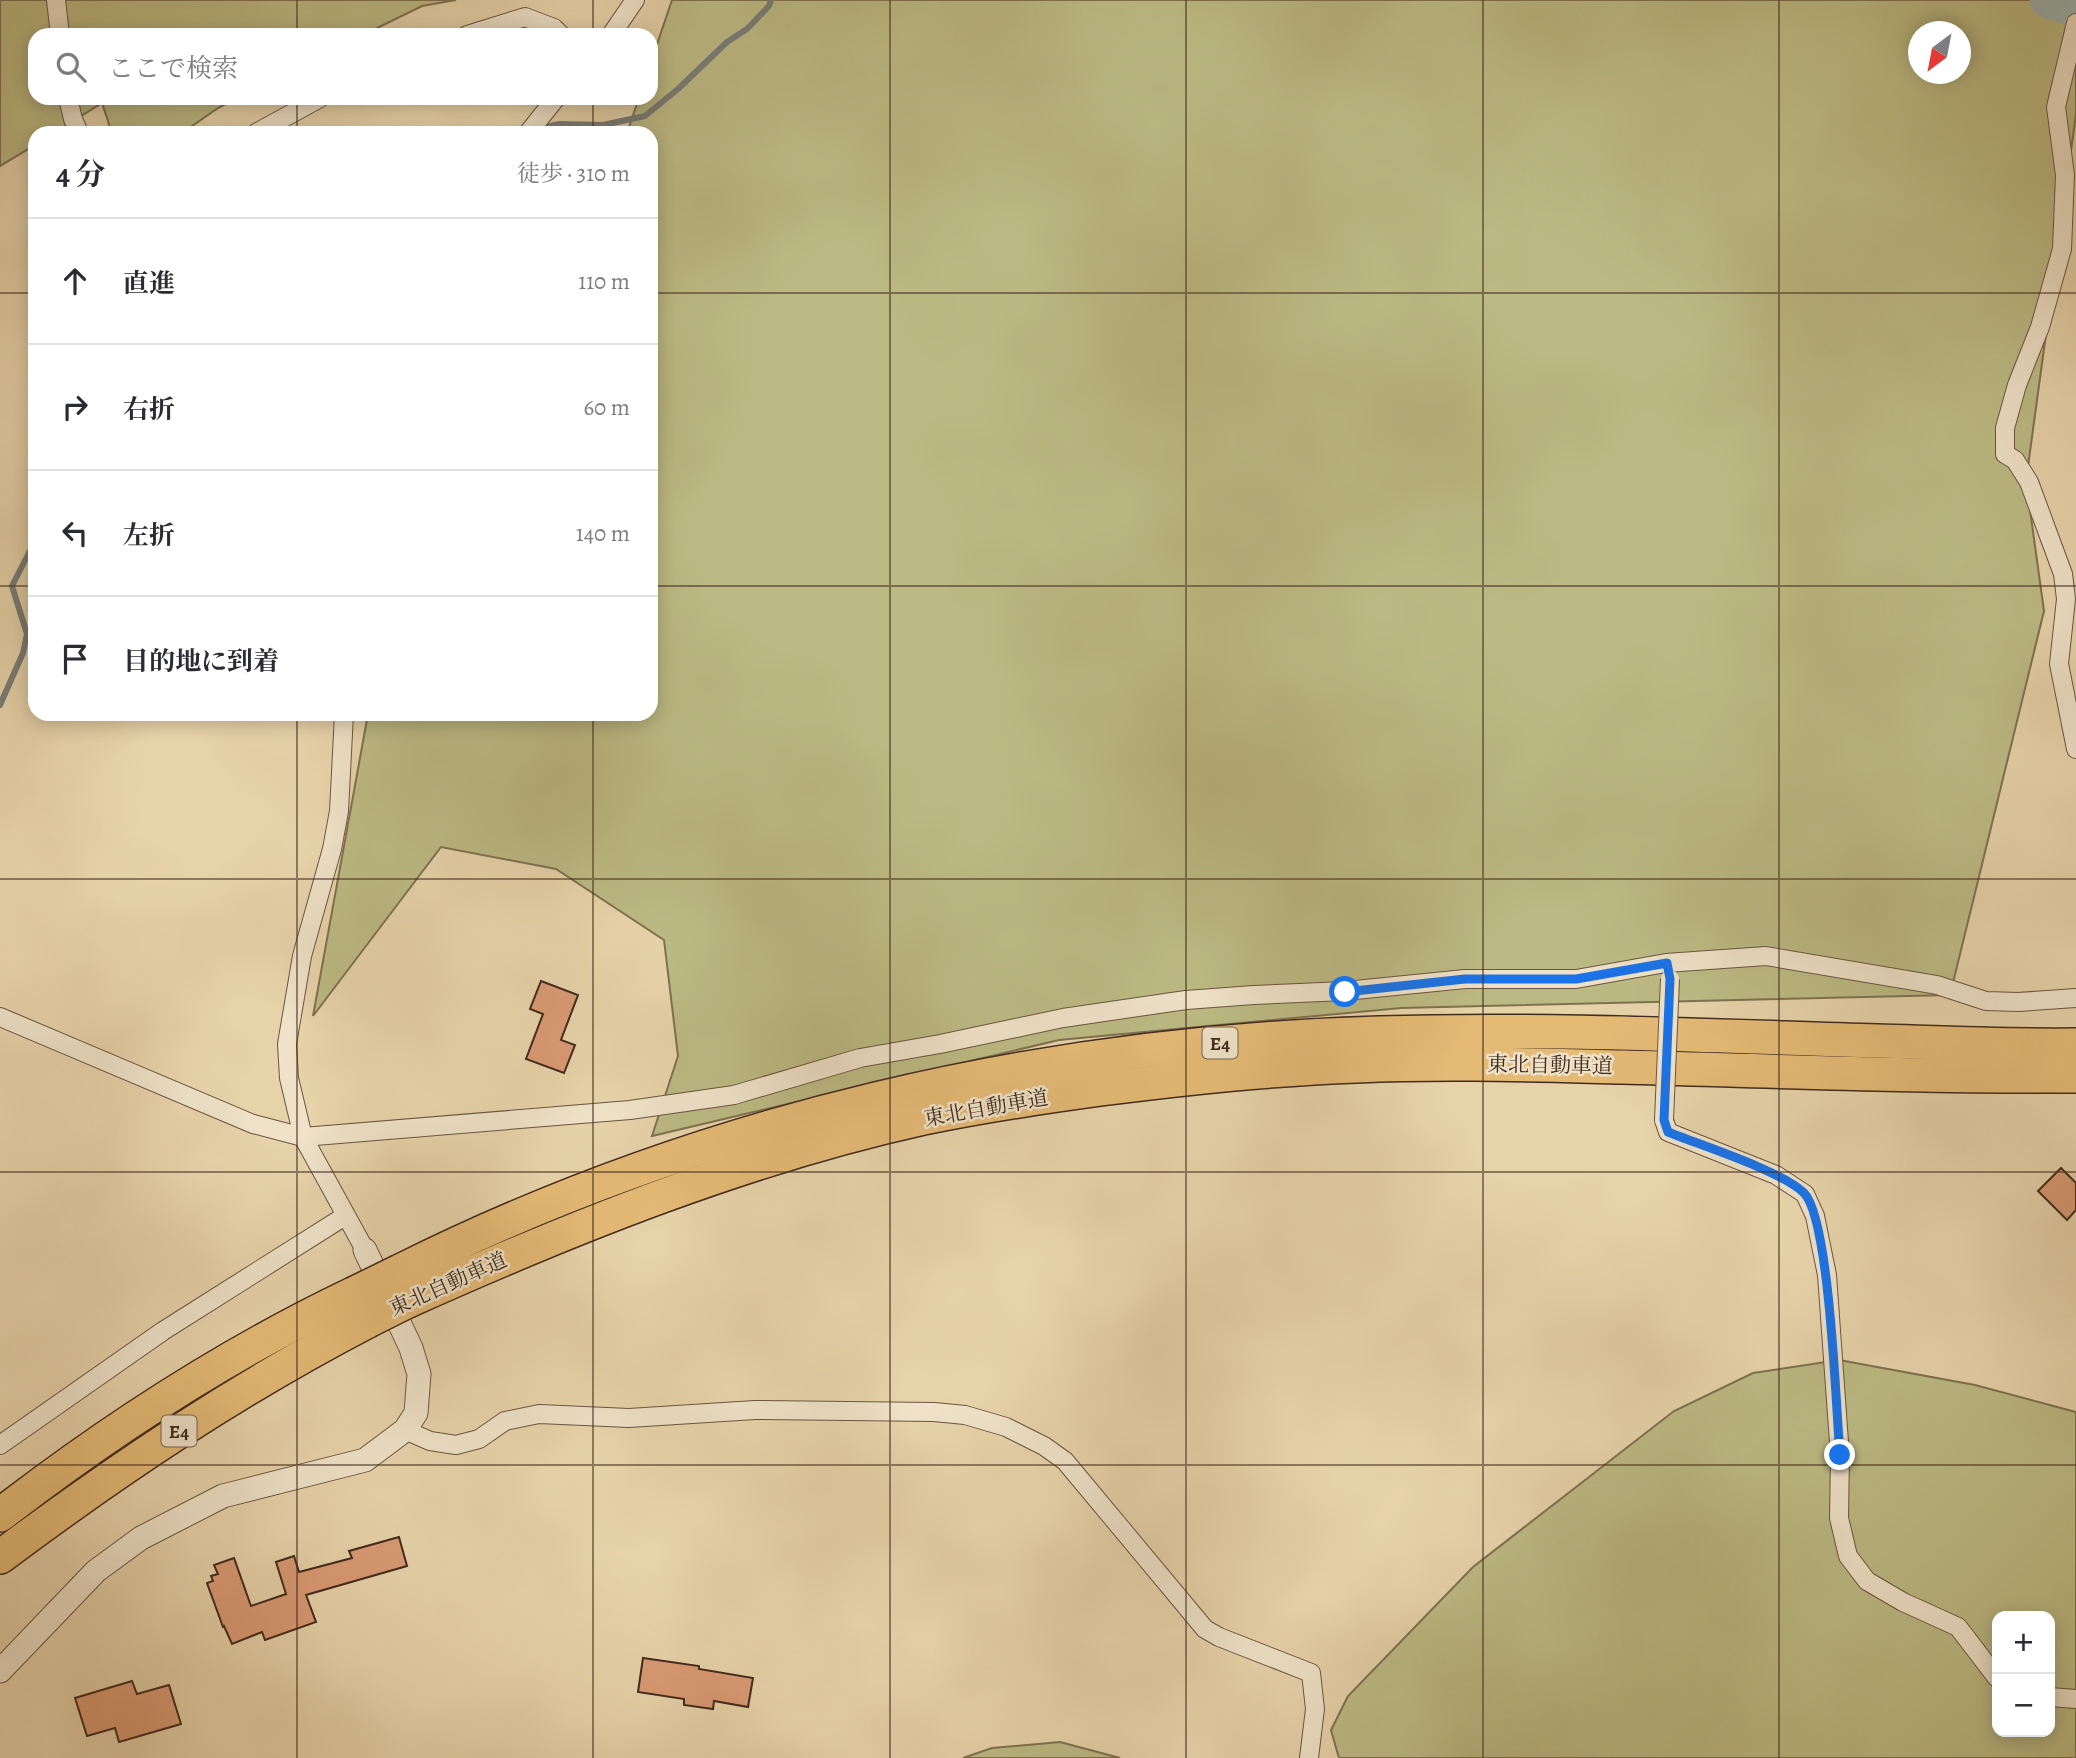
<!DOCTYPE html>
<html lang="ja">
<head>
<meta charset="utf-8">
<style>
  :root { --surface:#fff; --page:#f7f7f7; --text:#2b2b33; --muted:#7c7c81; --line:#e1e1e2 }
  body { margin:0; font-family:Alegreya,"Noto Serif JP",serif; background:var(--page); color:var(--text) }
  .controls { position:absolute; right:21px; bottom:21px; display:grid; overflow:hidden; border-radius:14px; box-shadow:0 4px 18px #0003 }
  .controls button { width:63px; height:63px; display:grid; place-items:center; padding:0; border:0; border-bottom:2px solid var(--line); background:var(--surface); color:var(--text); font:35px sans-serif }
  .compass { position:absolute; left:1908px; top:21px; width:63px; height:63px; border-radius:50%; background:var(--surface); box-shadow:0 4px 18px #0003; rotate:212deg }
  .stop { position:absolute; width:21px; height:21px; margin:-16px; border:5px solid #1a73e8; border-radius:50%; background:#fff }
  .stop.end { background:#1a73e8; border-color:#fff; box-shadow:0 2px 7px #0008 }
  .list { margin:0; padding:0; list-style:none }
  h2 { display:flex; justify-content:space-between; align-items:center; height:91px; margin:0; padding:0 28px; font-size:30px }
  h2 small { font-size:23px; font-weight:400; color:var(--muted) }
  .list li { display:grid; grid-template-columns:46px 1fr auto; gap:21px; align-items:center; box-sizing:border-box; height:126px; padding:0 28px; border-top:2px solid var(--line) }
  .list b { display:block; font-size:26px; white-space:nowrap }
  .list em { font-size:23px; font-style:normal; color:var(--muted) }
  .icon { flex:none; width:38px; height:38px; fill:none; stroke:currentColor; stroke-width:2; stroke-linecap:round; stroke-linejoin:round }
  .map { position:relative; flex:none; width:2076px; height:1758px; overflow:hidden }
  .search { position:absolute; background:var(--surface); box-shadow:0 4px 18px #0003; left:28px; top:28px; width:630px; height:77px; display:flex; align-items:center; gap:18px; box-sizing:border-box; padding:0 24px; border-radius:21px; color:var(--muted); font-size:26px }
  .panel { position:absolute; background:var(--surface); box-shadow:0 4px 18px #0003; left:28px; top:126px; width:630px; height:595px; border-radius:21px }
  .map>svg:first-child { display:block }
  .green { fill:#bcba84; stroke:#7e7250; stroke-width:2; fill-rule:evenodd }
  .lines { fill:none; stroke-linecap:round; stroke-linejoin:round }
  .stream { stroke:#777e78; stroke-width:6 }
  .river { stroke:#9bb6b4; stroke-width:35 }
  .building { fill:#da9b75; stroke:#412b1d; stroke-width:2 }
  .minor-casing { stroke:#6a5540; stroke-width:20 }
  .tertiary-casing { stroke:#6a5540; stroke-width:25 }
  .motorway-casing { stroke:#412b1d; stroke-width:36 }
  .minor { stroke:#efe2c8; stroke-width:18 }
  .tertiary { stroke:#efe2c8; stroke-width:23 }
  .motorway { stroke:#e4ba75; stroke-width:33 }
  .minor-bridge-casing { stroke:#6a5540; stroke-width:20; stroke-linecap:butt }
  .motorway-bridge-casing { stroke:#412b1d; stroke-width:36; stroke-linecap:butt }
  .minor-bridge { stroke:#efe2c8; stroke-width:18 }
  .motorway-bridge { stroke:#e4ba75; stroke-width:33 }
  .route { stroke:#1a73e8; stroke-width:9 }
  .grid { fill:none; stroke:#412b1d; stroke-width:2; stroke-opacity:0.55 }
  .labels { text-anchor:middle; stroke-width:5; stroke-linejoin:round; paint-order:stroke }
  .shield { fill:#efe2c8; stroke:#756250; stroke-width:2 }
  .shield-label { font-size:19px; font-weight:bold; fill:#412b1d }
  .street-label { font-size:21px; fill:#412b1d; stroke:#efe2c8 }
</style>
</head>
<body>
<div class="map">
<svg width="2076" height="1758" viewBox="0 0 2076 1758">
  <rect width="100%" height="100%" fill="#e7d3aa"/>
  <filter id="stains"><feTurbulence type="fractalNoise" baseFrequency=".00286" numOctaves="4"/><feColorMatrix values="0 0 0 0 .2 0 0 0 0 .09 0 0 0 0 .02 0 0 0 .5 -.17"/></filter>
  <radialGradient id="worn" r=".72"><stop offset=".6" stop-color="#630" stop-opacity="0"/><stop offset="1" stop-color="#630" stop-opacity=".3"/></radialGradient>
  <!-- green -->
  <g class="green">
    <polygon points="0,0 456,0 422,6 363,35 35,35 35,98 237,98 218,108 182,133 112,133 102,103 54,133 35,133 35,145 0,166"/>
    <path d="M672 0H2076V114L2026 481 2044 611 1950 995 1401 1008 1059 1040 652 1136 678 1056 664 940 556 869 441 847 313 1016 368 714H651V133H627L639 98H651V62ZM1918 32H1960V74H1918Z"/>
    <path d="M1839 1360 1975 1385 2076 1412V1758H1339L1331 1730 1348 1696 1473 1567 1674 1411 1753 1373ZM1997 1616H2050V1732H1997Z"/>
    <polygon points="1060,1742 1120,1758 963,1758 992,1748"/>
  </g>
  <g class="lines">
    <!-- stream -->
    <g class="stream">
      <polyline points="538,129 559,124 603,125 645,116 678,89 727,42 747,29 769,6 771,0"/>
      <polyline points="0,705 23,653 27,634 12,586 35,541"/>
    </g>
    <!-- river -->
    <polyline class="river" points="2047,0 2076,10"/>
  </g>
  <!-- building -->
  <g class="building">
    <polygon points="541,981 578,995 561,1040 575,1045 564,1073 526,1059 543,1014 530,1009"/>
    <polygon points="2061,1168 2076,1183 2076,1210 2067,1220 2038,1191"/>
    <polygon points="399,1537 407,1566 306,1595 316,1622 265,1640 262,1632 232,1644 224,1626 223,1627 207,1583 213,1581 211,1576 218,1574 214,1565 234,1558 251,1606 286,1594 276,1562 294,1556 299,1572 352,1558 349,1551"/>
    <polygon points="643,1658 699,1666 699,1669 753,1678 748,1707 714,1701 713,1709 684,1705 684,1699 638,1692"/>
    <polygon points="132,1681 137,1694 169,1685 181,1724 119,1742 115,1728 87,1736 75,1698"/>
  </g>
  <g class="lines">
    <defs>
      <g id="minor">
        <polyline points="56,0 60,35"/>
        <polyline points="2076,23 2056,107 2065,175 2062,249 2040,327 2017,385 2005,428 2005,454 2015,460 2029,482 2063,574 2066,599 2059,664 2076,749"/>
        <polyline points="467,35 525,17 554,28 561,35"/>
        <polyline points="611,35 635,0"/>
        <polyline points="68,98 73,119 79,133"/>
        <polyline points="256,133 320,98"/>
        <polyline points="528,133 556,98"/>
        <polyline points="344,714 339,811 332,849 302,956 287,1044 289,1078 303,1137 365,1250"/>
        <polyline points="0,1017 253,1124 303,1137 630,1110 734,1095 860,1058 940,1044 1063,1018 1186,1000 1254,995 1345,991 1465,979 1576,979 1666,963 1766,956 1937,985 1986,1001 2018,1002 2076,998"/>
        <polyline points="1664,1120 1668,1132 1776,1175 1805,1194 1815,1216 1827,1275 1840,1456 1839,1518 1848,1556 1867,1581 1903,1602 1958,1627 1997,1678"/>
        <polyline points="405,1430 430,1441 456,1445 479,1439 505,1421 539,1414 629,1418 755,1410 934,1412 965,1415 1006,1427 1044,1446 1065,1461 1205,1629 1219,1637 1311,1673 1315,1709 1309,1758"/>
        <polyline points="0,1445 163,1331 345,1216"/>
        <polyline points="2050,1697 2076,1699"/>
      </g>
      <polyline id="tertiary" points="0,1671 96,1571 141,1538 223,1496 365,1460 405,1430 416,1413 419,1374 411,1348 365,1250"/>
      <g id="motorway">
        <path d="M400 1271C704 1119 1041 1043 1379 1033 1545 1028 1712 1036 1878 1041 1944 1043 2010 1046 2076 1045"/>
        <path d="M408 1301C573 1227 747 1157 924 1118 982 1106 1042 1097 1101 1089 1186 1078 1271 1069 1357 1066 1446 1062 1534 1065 1622 1067 1773 1071 1925 1077 2076 1076"/>
        <path d="M0 1515C110 1430 227 1354 353 1294"/>
        <path d="M0 1557C118 1469 237 1389 368 1321"/>
      </g>
    </defs>
    <!-- minor casing -->
    <use href="#minor" class="minor-casing"/>
    <!-- tertiary casing -->
    <use href="#tertiary" class="tertiary-casing"/>
    <!-- motorway casing -->
    <use href="#motorway" class="motorway-casing"/>
    <!-- minor -->
    <use href="#minor" class="minor"/>
    <!-- tertiary -->
    <use href="#tertiary" class="tertiary"/>
    <!-- motorway -->
    <use href="#motorway" class="motorway"/>
    <defs>
      <polyline id="minor-bridge" points="1664,1120 1670,979"/>
      <g id="motorway-bridge">
        <polyline points="353,1294 400,1271"/>
        <polyline points="368,1321 408,1301"/>
      </g>
    </defs>
    <!-- minor-bridge casing -->
    <use href="#minor-bridge" class="minor-bridge-casing"/>
    <!-- motorway-bridge casing -->
    <use href="#motorway-bridge" class="motorway-bridge-casing"/>
    <!-- minor-bridge -->
    <use href="#minor-bridge" class="minor-bridge"/>
    <!-- motorway-bridge -->
    <use href="#motorway-bridge" class="motorway-bridge"/>
  </g>
  <g class="lines">
    <!-- route -->
    <path class="route" d="M1345 992 1465 979H1576L1667 963 1670 979 1664 1120 1668 1132C1700 1145 1782 1171 1804 1193 1830 1219 1836 1411 1840 1455"/>
  </g>
  <!-- grid -->
  <path class="grid" d="M297 0V35M593 0V35M890 0V1758M1186 0V1758M1483 0V1758M1779 0V1758M297 98V133M593 98V133M0 293H35M651 293H2076M0 586H35M651 586H2076M297 714V1758M593 714V1758M0 879H2076M0 1172H2076M0 1465H2076"/>
  <g class="labels">
    <!-- shield labels -->
    <g class="shield">
      <rect x="1202.5" y="1027.5" width="35" height="31" rx="5"/>
      <rect x="161.5" y="1415.5" width="35" height="31" rx="5"/>
    </g>
    <g class="shield-label">
      <text x="1220" y="1050">E4</text>
      <text x="179" y="1438">E4</text>
    </g>
    <!-- street labels -->
    <g class="street-label">
      <text transform="translate(1550 1065) rotate(1)" y="7">東北自動車道</text>
      <text transform="translate(986 1108) rotate(-10)" y="7">東北自動車道</text>
      <text transform="translate(448 1284) rotate(-24)" y="7">東北自動車道</text>
    </g>
  </g>
  <rect width="100%" height="100%" filter="url(#stains)"/>
  <rect width="100%" height="100%" fill="url(#worn)"/>
</svg>
<div class="controls">
<button>+</button>
<button>−</button>
</div>
<svg class="compass" viewBox="-18 -18 36 36"><path d="M0-13l5 13h-10z" fill="#e53935"/><path d="M0 13l5-13h-10z" fill="#7c7c81"/></svg>
<div class="stop" style="left:1345px;top:992px"></div>
<div class="stop end" style="left:1840px;top:1455px"></div>
<div class="search"><svg class="icon" aria-label="search" viewBox="0 0 24 24"><circle cx="10" cy="10" r="6"/><path d="M15 15l6 6"/></svg>ここで検索</div>
<section class="panel">
<h2>4 分<small>徒歩 · 310 m</small></h2>
<ul class="list">
<li><svg class="icon" aria-label="ahead" viewBox="0 0 24 24"><path d="M12 20V5M6 11l6-6 6 6"/></svg><div><b>直進</b></div><em>110 m</em></li>
<li><svg class="icon" aria-label="right" viewBox="0 0 24 24"><path d="M7 20v-9h11M14 6l5 5-5 5"/></svg><div><b>右折</b></div><em>60 m</em></li>
<li><svg class="icon" aria-label="left" viewBox="0 0 24 24"><path d="M17 20v-9H6M10 6l-5 5 5 5"/></svg><div><b>左折</b></div><em>140 m</em></li>
<li><svg class="icon" aria-label="arrive" viewBox="0 0 24 24"><path d="M6 21V4h12l-3 4 3 4H6"/></svg><div><b>目的地に到着</b></div></li>
</ul>
</section>
</div>
</body>
</html>
